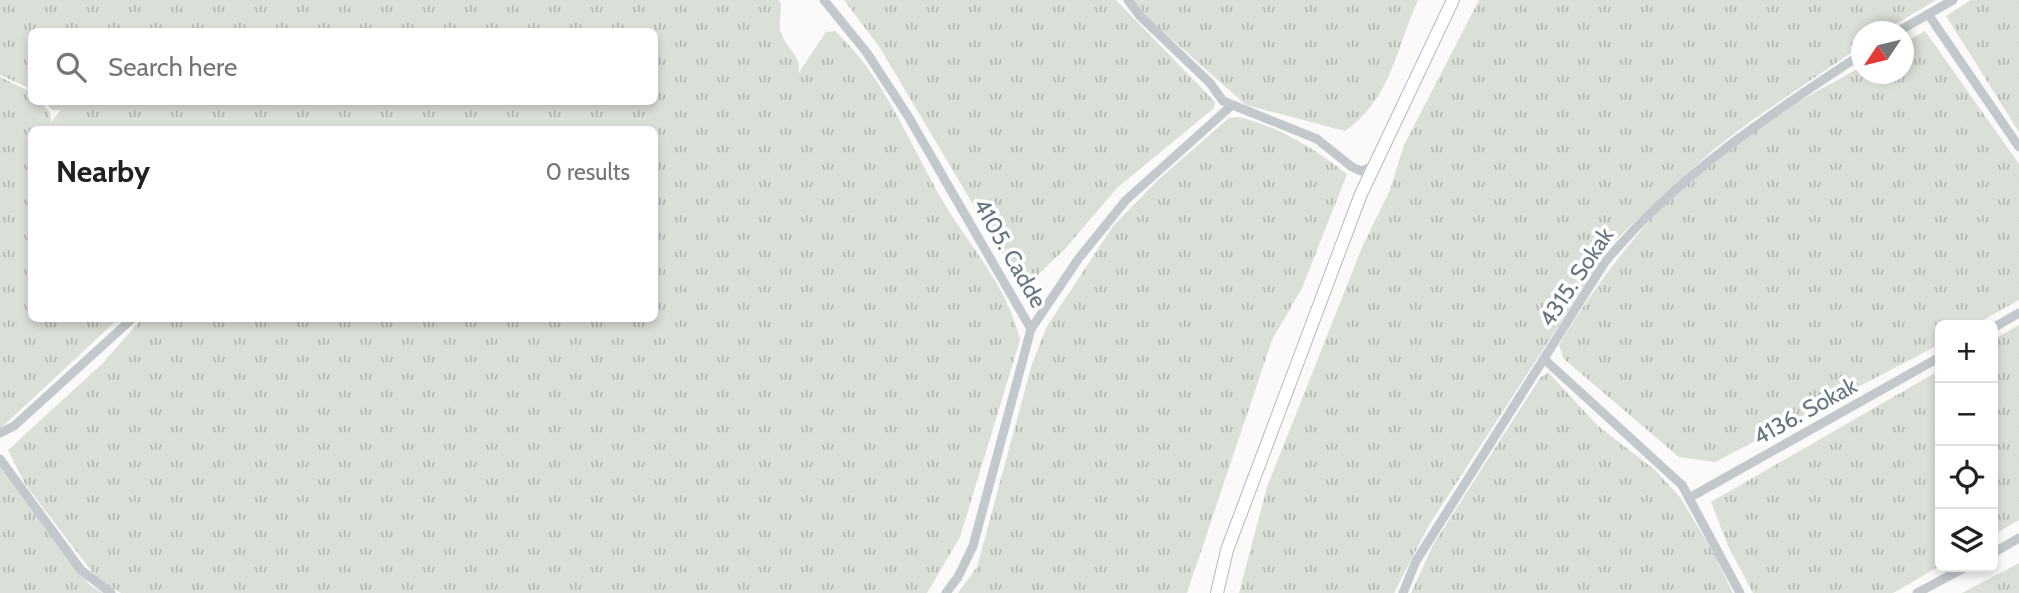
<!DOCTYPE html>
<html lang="en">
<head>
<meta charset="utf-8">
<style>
  :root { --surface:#fff; --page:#f2f2f2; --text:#202124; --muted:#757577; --line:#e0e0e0 }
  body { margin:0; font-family:Cabin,sans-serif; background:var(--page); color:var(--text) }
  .controls { position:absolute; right:21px; bottom:21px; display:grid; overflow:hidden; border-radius:10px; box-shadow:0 4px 10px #0003 }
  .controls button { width:63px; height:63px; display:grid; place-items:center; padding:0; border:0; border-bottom:2px solid var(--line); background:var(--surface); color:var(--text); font:35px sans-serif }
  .compass { position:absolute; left:1851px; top:21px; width:63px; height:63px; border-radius:50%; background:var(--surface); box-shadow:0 4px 10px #0003; rotate:235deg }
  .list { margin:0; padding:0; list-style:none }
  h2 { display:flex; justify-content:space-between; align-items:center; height:91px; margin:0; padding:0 28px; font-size:30px }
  h2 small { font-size:23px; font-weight:400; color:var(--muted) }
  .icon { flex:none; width:38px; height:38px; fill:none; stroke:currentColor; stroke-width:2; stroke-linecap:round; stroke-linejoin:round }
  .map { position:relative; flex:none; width:2019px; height:593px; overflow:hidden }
  .search { position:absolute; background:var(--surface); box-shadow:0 4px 10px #0003; left:28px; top:28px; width:630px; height:77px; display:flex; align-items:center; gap:18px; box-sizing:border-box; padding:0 24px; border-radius:10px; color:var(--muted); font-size:26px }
  .panel { position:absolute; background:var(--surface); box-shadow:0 4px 10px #0003; left:28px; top:126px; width:630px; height:196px; border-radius:10px }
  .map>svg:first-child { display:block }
  .grass { fill:url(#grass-tufts) }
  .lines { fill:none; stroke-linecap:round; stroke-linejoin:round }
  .secondary-casing { stroke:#b3babf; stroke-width:14 }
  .street { stroke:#c3c8cc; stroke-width:9 }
  .secondary { stroke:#fff; stroke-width:12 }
  .labels { text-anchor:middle; stroke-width:7; stroke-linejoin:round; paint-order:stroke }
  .street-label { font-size:23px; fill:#657683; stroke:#fff }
</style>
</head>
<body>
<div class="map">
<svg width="2019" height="593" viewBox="0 0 2019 593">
  <defs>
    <pattern id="grass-tufts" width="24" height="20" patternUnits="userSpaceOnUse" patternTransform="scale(1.75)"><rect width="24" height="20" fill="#dadfd7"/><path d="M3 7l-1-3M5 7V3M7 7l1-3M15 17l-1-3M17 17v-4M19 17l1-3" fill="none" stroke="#b4b9b4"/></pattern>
  </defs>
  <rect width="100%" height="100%" fill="#fafaf8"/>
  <!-- grass -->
  <g class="grass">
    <path d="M0 0H779C784 10 777 22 781 33 785 47 804 58 798 74L826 32 835 31C887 78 913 154 950 213 976 253 1009 292 1020 340L960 537 927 593H121L99 581 25 484 8 450 102 364 139 322 144 318H654V130H32V318L118 319 0 429V77L31 92 32 102H41L50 113 51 122 61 110H52L46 102H654V32H32L31 89 0 75Z"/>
    <polygon points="844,0 1116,0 1215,102 1214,108 1117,188 1064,250 1030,282 1021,285 880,48"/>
    <path d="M1132 0H1418C1396 49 1391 99 1345 131L1246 105 1150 20Z"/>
    <polygon points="1479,0 1936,0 1884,31 1862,32 1861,46 1751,121 1713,150 1613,242 1429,525 1394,593 1239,593 1267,487 1363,245 1390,190 1404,145"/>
    <polygon points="1971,0 2019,0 2019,132 1946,16"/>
    <path d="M1925 31 2019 164V300L1974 325H1940V344L1715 462 1679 457 1564 359 1559 345C1613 256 1676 180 1764 123 1795 102 1829 85 1861 67L1862 74H1904V43Z"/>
    <path d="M1238 117C1278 126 1314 148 1347 174L1302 288 1272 340 1187 593H958L977 567 1032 364 1046 328 1113 226 1158 180 1229 118Z"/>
    <polygon points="2019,325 2019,520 1993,535 1993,340"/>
    <polygon points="1940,370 1940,566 1893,593 1753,593 1728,546 1711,502"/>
    <polygon points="1548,372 1598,426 1655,470 1680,497 1713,552 1733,593 1411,593 1433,545 1540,378"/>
    <polygon points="0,467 62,551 90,585 103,593 0,593"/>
    <polygon points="2019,563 2019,593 1962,593"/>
  </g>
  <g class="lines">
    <defs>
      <polyline id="secondary" points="1217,593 1227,550 1361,194 1453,0"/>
    </defs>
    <!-- secondary casing -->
    <use href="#secondary" class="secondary-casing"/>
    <!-- street -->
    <g class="street">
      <polyline points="824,0 867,53 908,116 1031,329 973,546 958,577 946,593"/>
      <polyline points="1128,0 1140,16 1210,83 1223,101 1317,139 1352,167 1361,171 1374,166"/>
      <polyline points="1928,14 2019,147"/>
      <polyline points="1897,32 1953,0"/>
      <polyline points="1993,328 2019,313"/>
      <polyline points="1031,329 1079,258 1126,200 1231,106"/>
      <polyline points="1544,359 1682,485 1740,593"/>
      <polyline points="0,433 14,426 133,318"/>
      <polyline points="0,459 81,570 111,593"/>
      <polyline points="1689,498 1940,357"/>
      <polyline points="1993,553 2019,538"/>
      <path d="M1403 593 1416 561 1605 262C1679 174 1767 116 1862 54"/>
      <polyline points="1917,593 1966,567"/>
    </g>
    <!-- secondary -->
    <use href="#secondary" class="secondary"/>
  </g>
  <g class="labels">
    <!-- street labels -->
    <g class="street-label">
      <text transform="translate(1010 253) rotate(60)" y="8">4105. Cadde</text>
      <text transform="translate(1576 277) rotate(-56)" y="8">4315. Sokak</text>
      <text transform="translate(1805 411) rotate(-29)" y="8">4136. Sokak</text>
    </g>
  </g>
</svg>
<div class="controls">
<button>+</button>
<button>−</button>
<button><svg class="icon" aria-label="locate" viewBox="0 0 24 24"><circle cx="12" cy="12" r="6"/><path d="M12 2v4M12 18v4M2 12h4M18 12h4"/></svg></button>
<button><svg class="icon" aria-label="layers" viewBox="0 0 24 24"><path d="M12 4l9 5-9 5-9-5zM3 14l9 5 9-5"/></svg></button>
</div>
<svg class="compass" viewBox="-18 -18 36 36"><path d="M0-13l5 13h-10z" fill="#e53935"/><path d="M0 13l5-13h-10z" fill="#757577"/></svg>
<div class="search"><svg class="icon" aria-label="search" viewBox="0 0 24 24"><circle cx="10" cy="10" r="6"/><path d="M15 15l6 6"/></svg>Search here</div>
<section class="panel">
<h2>Nearby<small>0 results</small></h2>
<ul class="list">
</ul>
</section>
</div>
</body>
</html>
